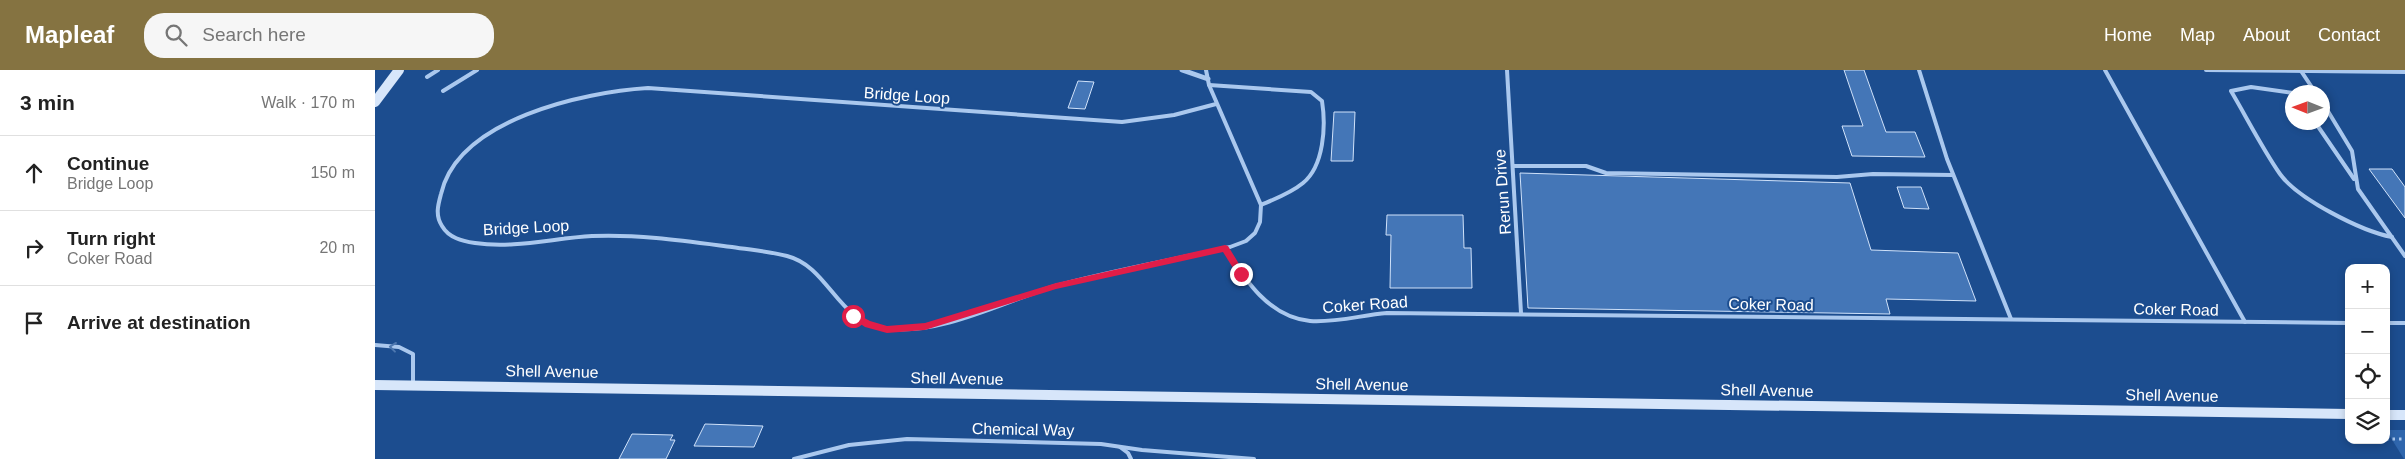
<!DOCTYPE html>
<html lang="en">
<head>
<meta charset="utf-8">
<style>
  :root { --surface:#fff; --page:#f6f6f6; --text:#222; --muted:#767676; --line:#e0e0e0; --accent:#857341 }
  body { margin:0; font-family:Arial,sans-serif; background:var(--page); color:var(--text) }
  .controls { position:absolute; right:15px; bottom:15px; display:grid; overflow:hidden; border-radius:10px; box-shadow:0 2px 8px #0003 }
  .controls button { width:45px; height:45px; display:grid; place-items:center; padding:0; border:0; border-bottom:1px solid var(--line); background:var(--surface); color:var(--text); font:25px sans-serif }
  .compass { position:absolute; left:1910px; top:15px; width:45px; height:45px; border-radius:50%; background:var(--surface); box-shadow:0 2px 8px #0003; rotate:271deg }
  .stop { position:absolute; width:15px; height:15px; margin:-11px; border:4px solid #e11d48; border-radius:50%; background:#fff }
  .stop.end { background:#e11d48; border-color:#fff; box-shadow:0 1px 5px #0008 }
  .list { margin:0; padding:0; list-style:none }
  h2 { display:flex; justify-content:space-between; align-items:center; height:65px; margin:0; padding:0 20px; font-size:21px }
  h2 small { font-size:16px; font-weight:400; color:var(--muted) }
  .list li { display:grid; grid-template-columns:32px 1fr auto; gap:15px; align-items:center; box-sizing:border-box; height:75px; padding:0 20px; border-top:1px solid var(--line) }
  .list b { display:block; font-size:19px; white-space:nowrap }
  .list p { margin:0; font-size:16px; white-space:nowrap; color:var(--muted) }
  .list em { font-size:16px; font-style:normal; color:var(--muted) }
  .icon { flex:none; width:28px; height:28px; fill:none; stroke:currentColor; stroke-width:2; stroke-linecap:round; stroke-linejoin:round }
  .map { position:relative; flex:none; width:2030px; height:389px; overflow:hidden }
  header { display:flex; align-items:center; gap:30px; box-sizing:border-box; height:70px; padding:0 25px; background:var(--accent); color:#fff }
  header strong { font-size:24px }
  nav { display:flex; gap:28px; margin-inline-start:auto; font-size:18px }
  .search { width:350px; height:45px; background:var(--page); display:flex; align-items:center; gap:12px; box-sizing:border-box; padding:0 18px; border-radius:20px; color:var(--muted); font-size:19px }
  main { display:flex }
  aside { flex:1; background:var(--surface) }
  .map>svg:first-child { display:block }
  .green { fill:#2f66ad }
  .building { fill:#4476b7; stroke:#d0e2fa }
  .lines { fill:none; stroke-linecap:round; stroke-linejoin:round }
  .path { stroke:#aac8ee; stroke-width:3; stroke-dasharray:2.5 4; stroke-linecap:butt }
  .lane { stroke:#aac8ee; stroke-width:4 }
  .street { stroke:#aac8ee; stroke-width:5 }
  .secondary { stroke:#d7e6fa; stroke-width:10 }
  .oneway { stroke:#4e78b0 }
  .route { fill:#e11d48 }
  .labels { text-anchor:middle; stroke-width:4; stroke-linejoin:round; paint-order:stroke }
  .street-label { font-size:16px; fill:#fff; stroke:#1c4d8f }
</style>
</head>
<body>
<header>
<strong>Mapleaf</strong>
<div class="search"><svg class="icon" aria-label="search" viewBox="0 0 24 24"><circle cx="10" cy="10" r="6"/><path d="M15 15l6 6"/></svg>Search here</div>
<nav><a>Home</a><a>Map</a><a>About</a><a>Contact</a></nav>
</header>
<main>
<aside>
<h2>3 min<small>Walk · 170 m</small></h2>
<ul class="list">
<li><svg class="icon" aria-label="ahead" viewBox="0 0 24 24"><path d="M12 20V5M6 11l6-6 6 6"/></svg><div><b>Continue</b><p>Bridge Loop</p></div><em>150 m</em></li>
<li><svg class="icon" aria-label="right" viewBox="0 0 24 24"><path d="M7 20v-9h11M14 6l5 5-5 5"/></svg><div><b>Turn right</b><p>Coker Road</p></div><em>20 m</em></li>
<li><svg class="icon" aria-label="arrive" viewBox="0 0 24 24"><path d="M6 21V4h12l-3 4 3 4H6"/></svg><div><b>Arrive at destination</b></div></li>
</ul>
</aside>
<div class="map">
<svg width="2030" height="389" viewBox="0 0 2030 389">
  <rect width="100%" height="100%" fill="#1c4d8f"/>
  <!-- green -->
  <polygon class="green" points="2011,360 2030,360 2030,389 2029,389"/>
  <!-- building -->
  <g class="building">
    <polygon points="1469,0 1489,0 1511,62 1540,62 1550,87 1477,86 1467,56 1488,56"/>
    <polygon points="703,11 719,12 710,39 693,38"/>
    <polygon points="959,42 980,42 978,91 956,91"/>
    <polygon points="1994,99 2017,99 2030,117 2030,148"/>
    <polygon points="1145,103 1475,113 1496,180 1583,183 1601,231 1511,229 1515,244 1153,238"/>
    <polygon points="1522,117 1546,117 1554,139 1529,138"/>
    <polygon points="1012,145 1088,145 1089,178 1096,178 1097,218 1015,218 1016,165 1011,165"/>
    <polygon points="330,354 388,356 379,377 319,376"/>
    <polygon points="257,364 298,365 295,370 300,370 291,389 244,389"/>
  </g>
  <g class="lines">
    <!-- path -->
    <polyline class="path" points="2011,369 2030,369"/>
    <!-- lane -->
    <g class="lane">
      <path d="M831 0 834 15 886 135 885 152 880 163 871 171 855 177C797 190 738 200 680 216 627 232 570 264 513 259 462 254 455 197 412 186 394 181 375 180 357 177 311 171 264 164 217 166 179 168 139 179 100 173 87 171 74 168 67 156 60 145 63 135 66 124 83 49 209 22 273 18L747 52 799 45 841 34"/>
      <polyline points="1132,0 1146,243"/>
      <polyline points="1544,0 1572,89 1636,249"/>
      <polyline points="1730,0 1870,252"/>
      <polyline points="1831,0 2030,2"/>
      <polyline points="1926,1 1940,22"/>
      <polyline points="52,7 63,0"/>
      <path d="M834 15 936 22 947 31C951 56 949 96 928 113 916 123 900 129 886 135"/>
      <polyline points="68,21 102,0"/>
      <path d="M1918 23 1876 17 1856 21C1872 48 1887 78 1905 104 1923 129 1986 161 2017 167"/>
      <polyline points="1948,33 1977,81 1983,119 2030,186"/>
      <polyline points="1940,52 1979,109"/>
      <polyline points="1138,96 1211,96 1231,103 1462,107 1498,104 1578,105"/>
      <path d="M850 178C870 210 894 247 935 251 960 253 987 245 1012 243L1974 253"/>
      <polyline points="2011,253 2030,253"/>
      <polyline points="0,275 24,277 38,284 38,315"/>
      <polyline points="745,377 753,383 756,389"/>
      <polyline points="419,389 474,375 532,369 726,374 767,380 879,389"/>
    </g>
    <!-- street -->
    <polyline class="street" points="807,0 833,9"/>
    <!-- secondary -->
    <g class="secondary">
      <polyline points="0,32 24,0"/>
      <polyline points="0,315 1974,344"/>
      <polyline points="2011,345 2030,345"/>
    </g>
  </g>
  <!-- one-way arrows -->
  <defs><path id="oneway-chevron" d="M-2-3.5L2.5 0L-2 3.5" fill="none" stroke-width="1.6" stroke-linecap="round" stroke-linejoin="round" transform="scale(1.25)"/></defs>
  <use class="oneway" href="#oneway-chevron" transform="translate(18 277) rotate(-173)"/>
  <!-- route -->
  <polygon class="route" points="850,175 853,176 869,202 869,206 863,206 848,182 681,219 550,260 512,263 490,257 474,246 478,242 495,251 512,256 550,253 681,213"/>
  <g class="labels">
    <!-- street labels -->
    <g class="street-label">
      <text transform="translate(532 25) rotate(4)" y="6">Bridge Loop</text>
      <text transform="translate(1127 122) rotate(-94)" y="6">Rerun Drive</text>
      <text transform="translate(151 157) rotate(-3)" y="6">Bridge Loop</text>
      <text transform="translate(990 234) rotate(-4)" y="6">Coker Road</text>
      <text transform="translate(1396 234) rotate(1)" y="6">Coker Road</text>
      <text transform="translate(1801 239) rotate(1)" y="6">Coker Road</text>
      <text transform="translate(177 301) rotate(1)" y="6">Shell Avenue</text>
      <text transform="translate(582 308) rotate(1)" y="6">Shell Avenue</text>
      <text transform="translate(987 314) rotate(1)" y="6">Shell Avenue</text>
      <text transform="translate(1392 320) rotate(1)" y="6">Shell Avenue</text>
      <text transform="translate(1797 325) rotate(1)" y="6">Shell Avenue</text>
      <text transform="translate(648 359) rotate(1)" y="6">Chemical Way</text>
    </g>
  </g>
</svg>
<div class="controls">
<button>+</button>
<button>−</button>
<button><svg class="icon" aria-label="locate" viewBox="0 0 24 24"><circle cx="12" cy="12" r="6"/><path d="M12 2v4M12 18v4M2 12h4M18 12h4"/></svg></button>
<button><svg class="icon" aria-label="layers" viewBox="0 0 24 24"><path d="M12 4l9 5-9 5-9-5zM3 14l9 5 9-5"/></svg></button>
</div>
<svg class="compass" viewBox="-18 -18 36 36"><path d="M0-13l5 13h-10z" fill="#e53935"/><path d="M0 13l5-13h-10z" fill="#767676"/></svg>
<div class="stop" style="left:478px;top:246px"></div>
<div class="stop end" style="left:866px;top:204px"></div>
</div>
</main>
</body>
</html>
